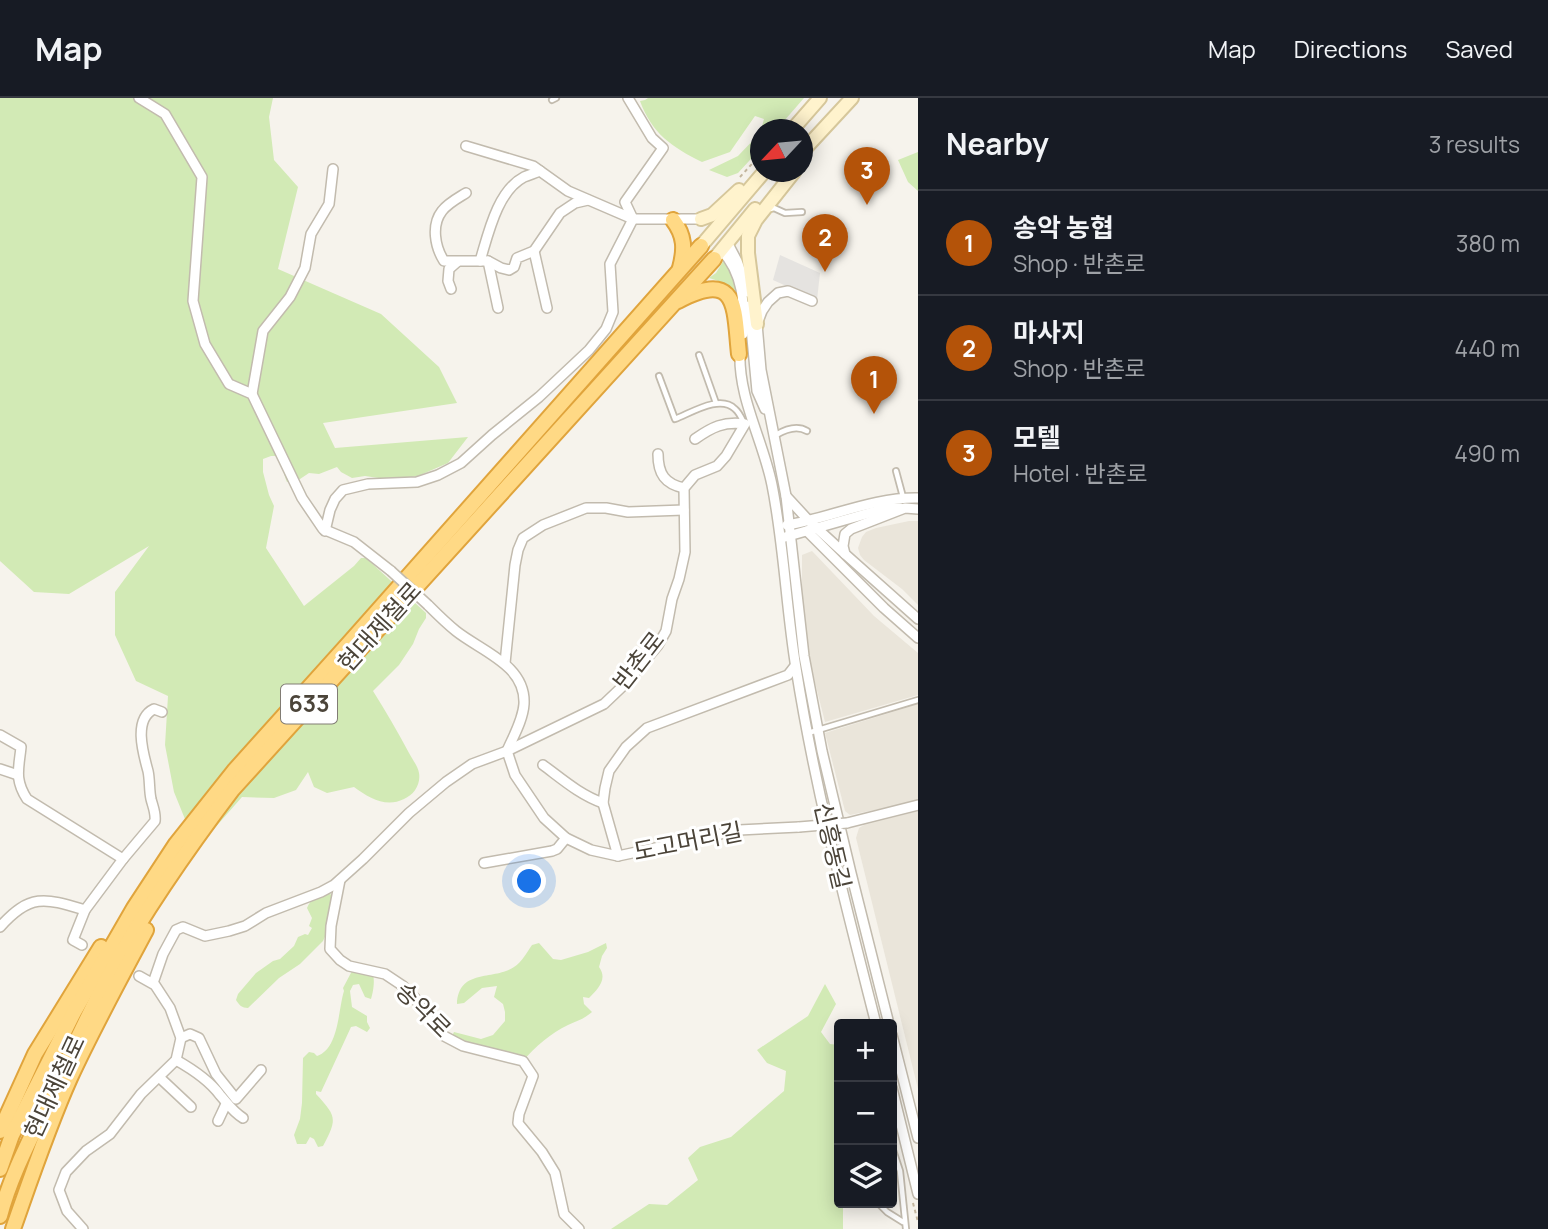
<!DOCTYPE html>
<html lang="en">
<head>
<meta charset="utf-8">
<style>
  :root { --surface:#171b24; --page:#242831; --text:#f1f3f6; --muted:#9ea1a6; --line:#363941; --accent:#b45309 }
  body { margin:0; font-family:Manrope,"Noto Sans KR",sans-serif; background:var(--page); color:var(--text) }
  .controls { position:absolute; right:21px; bottom:21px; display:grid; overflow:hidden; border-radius:7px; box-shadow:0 4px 18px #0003 }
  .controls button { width:63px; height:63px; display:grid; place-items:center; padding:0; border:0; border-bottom:2px solid var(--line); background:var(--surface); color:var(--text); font:35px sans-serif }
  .compass { position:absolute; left:750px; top:21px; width:63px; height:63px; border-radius:50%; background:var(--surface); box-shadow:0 4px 18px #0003; rotate:244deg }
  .you { position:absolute; left:530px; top:784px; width:24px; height:24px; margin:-18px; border:5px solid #fff; border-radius:50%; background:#1a73e8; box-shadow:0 0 0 10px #1a73e833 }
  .badge { display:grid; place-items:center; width:46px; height:46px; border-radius:50%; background:var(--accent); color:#fff; font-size:23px; font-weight:700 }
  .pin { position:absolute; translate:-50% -58px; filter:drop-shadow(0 2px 4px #0008) }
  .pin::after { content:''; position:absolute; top:37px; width:24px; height:21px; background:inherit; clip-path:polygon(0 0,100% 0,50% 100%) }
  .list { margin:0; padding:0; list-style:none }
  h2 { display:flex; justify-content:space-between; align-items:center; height:91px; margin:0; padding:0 28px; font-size:30px }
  h2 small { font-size:23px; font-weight:400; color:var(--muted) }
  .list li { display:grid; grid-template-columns:46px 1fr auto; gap:21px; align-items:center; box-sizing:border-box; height:105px; padding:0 28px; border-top:2px solid var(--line) }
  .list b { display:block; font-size:26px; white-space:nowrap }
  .list p { margin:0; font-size:23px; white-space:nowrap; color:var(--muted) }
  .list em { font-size:23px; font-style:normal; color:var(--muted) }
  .icon { flex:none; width:38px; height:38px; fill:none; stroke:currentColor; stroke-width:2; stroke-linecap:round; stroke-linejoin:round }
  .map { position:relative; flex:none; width:918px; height:1131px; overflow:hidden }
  header { display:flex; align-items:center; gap:42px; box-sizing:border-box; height:98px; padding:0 35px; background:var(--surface); border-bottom:2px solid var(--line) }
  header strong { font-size:33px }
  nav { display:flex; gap:38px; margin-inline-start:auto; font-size:24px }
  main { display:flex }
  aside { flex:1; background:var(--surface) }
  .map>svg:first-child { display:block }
  .residential { fill:#eae5da }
  .green { fill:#d2eab5 }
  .parking { fill:#e5e3e0 }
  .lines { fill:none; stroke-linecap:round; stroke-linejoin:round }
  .service-casing { stroke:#c2bbae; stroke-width:8 }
  .minor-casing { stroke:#c2bbae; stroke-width:12 }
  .secondary-casing { stroke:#d6c79b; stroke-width:16 }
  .trunk-casing { stroke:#e0a43c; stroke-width:18 }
  .path { stroke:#c4b79f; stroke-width:2; stroke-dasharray:3.5 3.5; stroke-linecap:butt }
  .service { stroke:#fff; stroke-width:4.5 }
  .minor { stroke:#fff; stroke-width:9 }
  .secondary { stroke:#fff3cd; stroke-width:12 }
  .trunk { stroke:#ffd985; stroke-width:14 }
  .minor-bridge-casing { stroke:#c2bbae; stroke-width:12; stroke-linecap:butt }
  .minor-bridge { stroke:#fff; stroke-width:9 }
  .labels { text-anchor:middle; stroke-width:6; stroke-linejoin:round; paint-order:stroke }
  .shield { fill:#fff; stroke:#817c74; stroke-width:2 }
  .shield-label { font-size:23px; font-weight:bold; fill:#4b4439 }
  .street-label { font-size:24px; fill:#4b4439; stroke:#fff }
</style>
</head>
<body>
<header>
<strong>Map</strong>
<nav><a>Map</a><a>Directions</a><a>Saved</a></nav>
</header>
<main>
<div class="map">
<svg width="918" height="1131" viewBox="0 0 918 1131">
  <rect width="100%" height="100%" fill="#f6f3ec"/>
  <!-- residential -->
  <g class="residential">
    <polygon points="909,423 918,423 918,507 902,491 864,462 860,457 858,450 862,439 866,434 876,430"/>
    <polygon points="812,453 874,518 918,555 918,597 825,624 810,565 802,497 802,457"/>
    <polygon points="918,606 918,703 850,717 845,713 825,635"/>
    <polygon points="918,713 918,991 856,740 859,730 864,727"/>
  </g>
  <!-- green -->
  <g class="green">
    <path d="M0 0H273L269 19 274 62 298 89 278 171 381 216 439 269 457 305 323 325 335 350 468 339 448 365 418 378 392 382 365 378 352 380 341 374 337 369 319 376 309 375 300 381H294L287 384C283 375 283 368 278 358H271L263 361V374L269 397 274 408 266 450 304 508 354 468 361 460H366L426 515V520L419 531 413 546 399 567 373 593C386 614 398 634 409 655 412 661 418 668 419 675 421 686 414 697 404 701 386 710 369 700 354 689L327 695 314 689 308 674 296 692 274 700 242 699 213 732 189 731 174 694 165 647 168 598 136 583 115 537V494L149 448 69 496 34 494 0 463Z"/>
    <path d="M648 0H804L777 31 761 32 764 21 755 18 730 54 702 64C672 49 652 36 640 3L645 2Z"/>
    <polygon points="760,32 760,51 738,75 727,79 709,72 738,58 759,36"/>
    <polygon points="918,54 918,93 908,84 898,62"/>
    <path d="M724 162 737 185 740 221C734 195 737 188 709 180L716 175Z"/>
    <path d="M328 795H330L334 803 328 832 323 843 300 866 279 880 248 910C242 910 239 907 236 902L238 896 256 875 273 863 280 861 294 848 298 839 305 836 308 837 312 830 309 828 312 820 307 810C311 800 318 798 328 795Z"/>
    <path d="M539 845 553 861 561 862 588 854 606 845 607 850 602 858 599 869C608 881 598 891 589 900L583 899 584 906 592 914C584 921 577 923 568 927 551 935 535 949 523 963L486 954 452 938 454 934 481 941 493 937 505 923V914L503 906 494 899 497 888 482 890 464 905 457 906C459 870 493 883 514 869 522 864 527 854 532 847Z"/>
    <path d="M352 873 373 877C375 883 373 895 371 901L365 899 359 886 353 887 350 893 352 909 367 918V924L370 930 367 934 356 928 351 929 321 994 316 993V996C336 1018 338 1020 323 1048L318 1049 314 1041 310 1039 306 1046H297L294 1037 300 1021 302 1005 303 960 309 954 314 955 317 958C339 951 338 912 344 893L343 890Z"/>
    <polygon points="825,886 836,906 821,934 830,946 839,947 839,1105 843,1105 843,1131 611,1131 649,1106 667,1107 698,1082 688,1060 700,1049 731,1039 784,993 786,973 767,965 757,952 808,918"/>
  </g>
  <!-- parking -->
  <polygon class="parking" points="780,157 820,175 817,202 773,182"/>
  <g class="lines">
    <defs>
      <g id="service">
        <polyline points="552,2 556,0"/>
        <polyline points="770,111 774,110 785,115 802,114"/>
        <polyline points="699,257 716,305"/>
        <path d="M659 278 675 321C691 315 720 296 735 311 739 314 742 321 744 325"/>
        <path d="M776 337C786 331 797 327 807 333"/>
        <polyline points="896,373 903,399"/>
        <polyline points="808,635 918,602"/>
        <polyline points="892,1052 893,1052 900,1073 906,1131"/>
        <polyline points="878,1105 887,1114 903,1124"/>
      </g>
      <g id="minor">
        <polyline points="139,0 165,16 202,79 193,203 205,246 229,286 252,296 302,400 323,431 354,444 391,473"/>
        <polyline points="466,48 533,68 568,93 633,121 701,121"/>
        <path d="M466 95C458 100 448 105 442 113 431 127 435 149 444 163H488L501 170 509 172 514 169 517 160 534 153 560 115 575 105 588 102"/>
        <polyline points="727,144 737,163 748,194"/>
        <path d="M721 152C743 174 745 207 743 236"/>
        <polyline points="534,153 547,210"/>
        <path d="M480 163C488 137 497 93 524 79 529 77 535 75 540 73"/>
        <polyline points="488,163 498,210"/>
        <polyline points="451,191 448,183 449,171 457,164"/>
        <polyline points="812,203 788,193 778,195 768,204 762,213 757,226 761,272 786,398 809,423 845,456"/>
        <polyline points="749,208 757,293 765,311"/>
        <path d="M740 254C738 300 763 342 772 387 784 447 786 509 796 570 815 691 846 808 876 926"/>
        <polyline points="252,296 263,233 290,199 305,170 311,136 329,106 333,71"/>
        <path d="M658 356C658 376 665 386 684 390"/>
        <polyline points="786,398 804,558 822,653 851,775 889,926"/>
        <polyline points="918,411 905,410 851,431 845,436 843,448 845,456 918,521"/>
        <path d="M787 427C830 420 873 399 918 400"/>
        <polyline points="325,433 330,412 335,401 343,392 368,386 417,384 438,377 461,365 492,337 539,299 589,252 606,231 613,214 610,166 633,121 625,104 663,50 652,40 628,0"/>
        <polyline points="807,433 884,510 918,540"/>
        <polyline points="785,439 887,410 900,410"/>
        <path d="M428 507C437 516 446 525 456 533 481 553 526 567 524 606 523 622 513 639 507 653L515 677 544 720 566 740 591 752 618 758 739 732 799 729"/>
        <polyline points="505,565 515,467 518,452 523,440 543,427 586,410 606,410 628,414 684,412"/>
        <path d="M0 637 21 649C19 670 14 681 27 701L123 761 85 812 73 842 82 847"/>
        <path d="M543 667C562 681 580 697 603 705"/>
        <polyline points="0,671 18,677"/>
        <polyline points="847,725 918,707"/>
        <polyline points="618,758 603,705 605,690 609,673 626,649 647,630 788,577 795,568"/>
        <path d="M123 761 155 723C156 715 153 709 151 701 149 692 150 682 148 673 143 655 133 621 154 611L162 614"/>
        <polyline points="484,765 552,753 557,751 566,740"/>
        <polyline points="340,782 331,828 330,851 340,862 349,868 385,876 403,888 415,900 431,925 444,938 463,948 523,963 533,978 519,1016 518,1025 542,1054 555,1075 564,1116 579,1131"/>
        <path d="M0 829C30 795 45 800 85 812"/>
        <path d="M153 885 163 856 176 832 183 829 205 838 229 833 245 828 266 815 321 794 334 787 363 761 409 715 446 684 472 666 507 653 604 606 625 586 658 547 666 533 672 501 679 481 685 454 684 390 695 377 717 368 726 358 745 326C724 323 712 329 695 341"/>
        <polyline points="892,937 918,1040"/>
        <polyline points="181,940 190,936 199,940 216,976 236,1001 261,972"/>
        <path d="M176 962C192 971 209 982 220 997 228 1006 233 1014 243 1020"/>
        <polyline points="159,979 191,1009"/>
        <polyline points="892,990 918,1096"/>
        <polyline points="218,1023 226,1006"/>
        <polyline points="83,1131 67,1113 59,1092 66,1074 86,1053 110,1036 141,996 176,962 181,940 170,910 155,887 139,878"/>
      </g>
      <g id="secondary">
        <polyline points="792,32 820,0"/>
        <polyline points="802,54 852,0"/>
        <polyline points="701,121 712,117 739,92"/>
        <polyline points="701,148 764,74"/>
        <polyline points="714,161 755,111"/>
        <polyline points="757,226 748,155 748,138 756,122 794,74"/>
      </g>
      <g id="trunk">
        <path d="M673 122C685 138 685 151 680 170"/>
        <path d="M678 203C739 171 734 210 739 256"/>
        <polyline points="0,1033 35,956 101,849"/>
        <polyline points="0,1071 12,1037 74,914 134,810 176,746 234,673 350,544 701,148"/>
        <path d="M0 1118C11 1076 32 1038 50 1000 70 956 90 912 113 870 148 807 189 749 232 692L714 161"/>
        <path d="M13 1131C31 1080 48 1029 70 980 93 930 120 881 146 832"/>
      </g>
    </defs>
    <!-- service casing -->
    <use href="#service" class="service-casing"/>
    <!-- minor casing -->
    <use href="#minor" class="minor-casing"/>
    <!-- secondary casing -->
    <use href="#secondary" class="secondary-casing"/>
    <!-- trunk casing -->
    <use href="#trunk" class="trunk-casing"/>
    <!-- path -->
    <g class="path">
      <polyline points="740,79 760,57"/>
      <polyline points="913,1105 918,1124"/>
    </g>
    <!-- service -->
    <use href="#service" class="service"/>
    <!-- minor -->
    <use href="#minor" class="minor"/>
    <!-- secondary -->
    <use href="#secondary" class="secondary"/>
    <!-- trunk -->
    <use href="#trunk" class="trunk"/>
    <defs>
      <g id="minor-bridge">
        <polyline points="391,473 428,507"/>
        <polyline points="799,729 847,725"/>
      </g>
    </defs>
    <!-- minor-bridge casing -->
    <use href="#minor-bridge" class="minor-bridge-casing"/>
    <!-- minor-bridge -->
    <use href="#minor-bridge" class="minor-bridge"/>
  </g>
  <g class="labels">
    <!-- shield labels -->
    <rect class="shield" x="281" y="586.5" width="56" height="39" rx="5"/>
    <g class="shield-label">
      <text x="309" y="614">633</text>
    </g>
    <!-- street labels -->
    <g class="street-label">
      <text transform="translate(380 529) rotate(-48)" y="8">현대제철로</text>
      <text transform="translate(639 563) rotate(-52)" y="8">반촌로</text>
      <text transform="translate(688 744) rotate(-11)" y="8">도고머리길</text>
      <text transform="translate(832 748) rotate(77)" y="8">신흥동길</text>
      <text transform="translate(423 912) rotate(45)" y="8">송악로</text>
      <text transform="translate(55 989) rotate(-65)" y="8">현대제철로</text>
    </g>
  </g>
</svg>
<div class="controls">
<button>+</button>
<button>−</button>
<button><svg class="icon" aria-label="layers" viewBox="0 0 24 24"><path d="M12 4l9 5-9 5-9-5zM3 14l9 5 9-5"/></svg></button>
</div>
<svg class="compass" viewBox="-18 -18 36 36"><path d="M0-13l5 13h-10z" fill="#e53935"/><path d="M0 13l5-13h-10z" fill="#9ea1a6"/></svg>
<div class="you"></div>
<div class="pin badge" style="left:874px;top:316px">1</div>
<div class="pin badge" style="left:825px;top:174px">2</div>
<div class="pin badge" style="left:867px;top:107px">3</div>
</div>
<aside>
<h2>Nearby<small>3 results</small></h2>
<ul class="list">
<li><span class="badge">1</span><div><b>송악 농협</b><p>Shop · 반촌로</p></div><em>380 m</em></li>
<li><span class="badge">2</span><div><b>마사지</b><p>Shop · 반촌로</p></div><em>440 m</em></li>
<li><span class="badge">3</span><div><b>모텔</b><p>Hotel · 반촌로</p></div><em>490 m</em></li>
</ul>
</aside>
</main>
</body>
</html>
